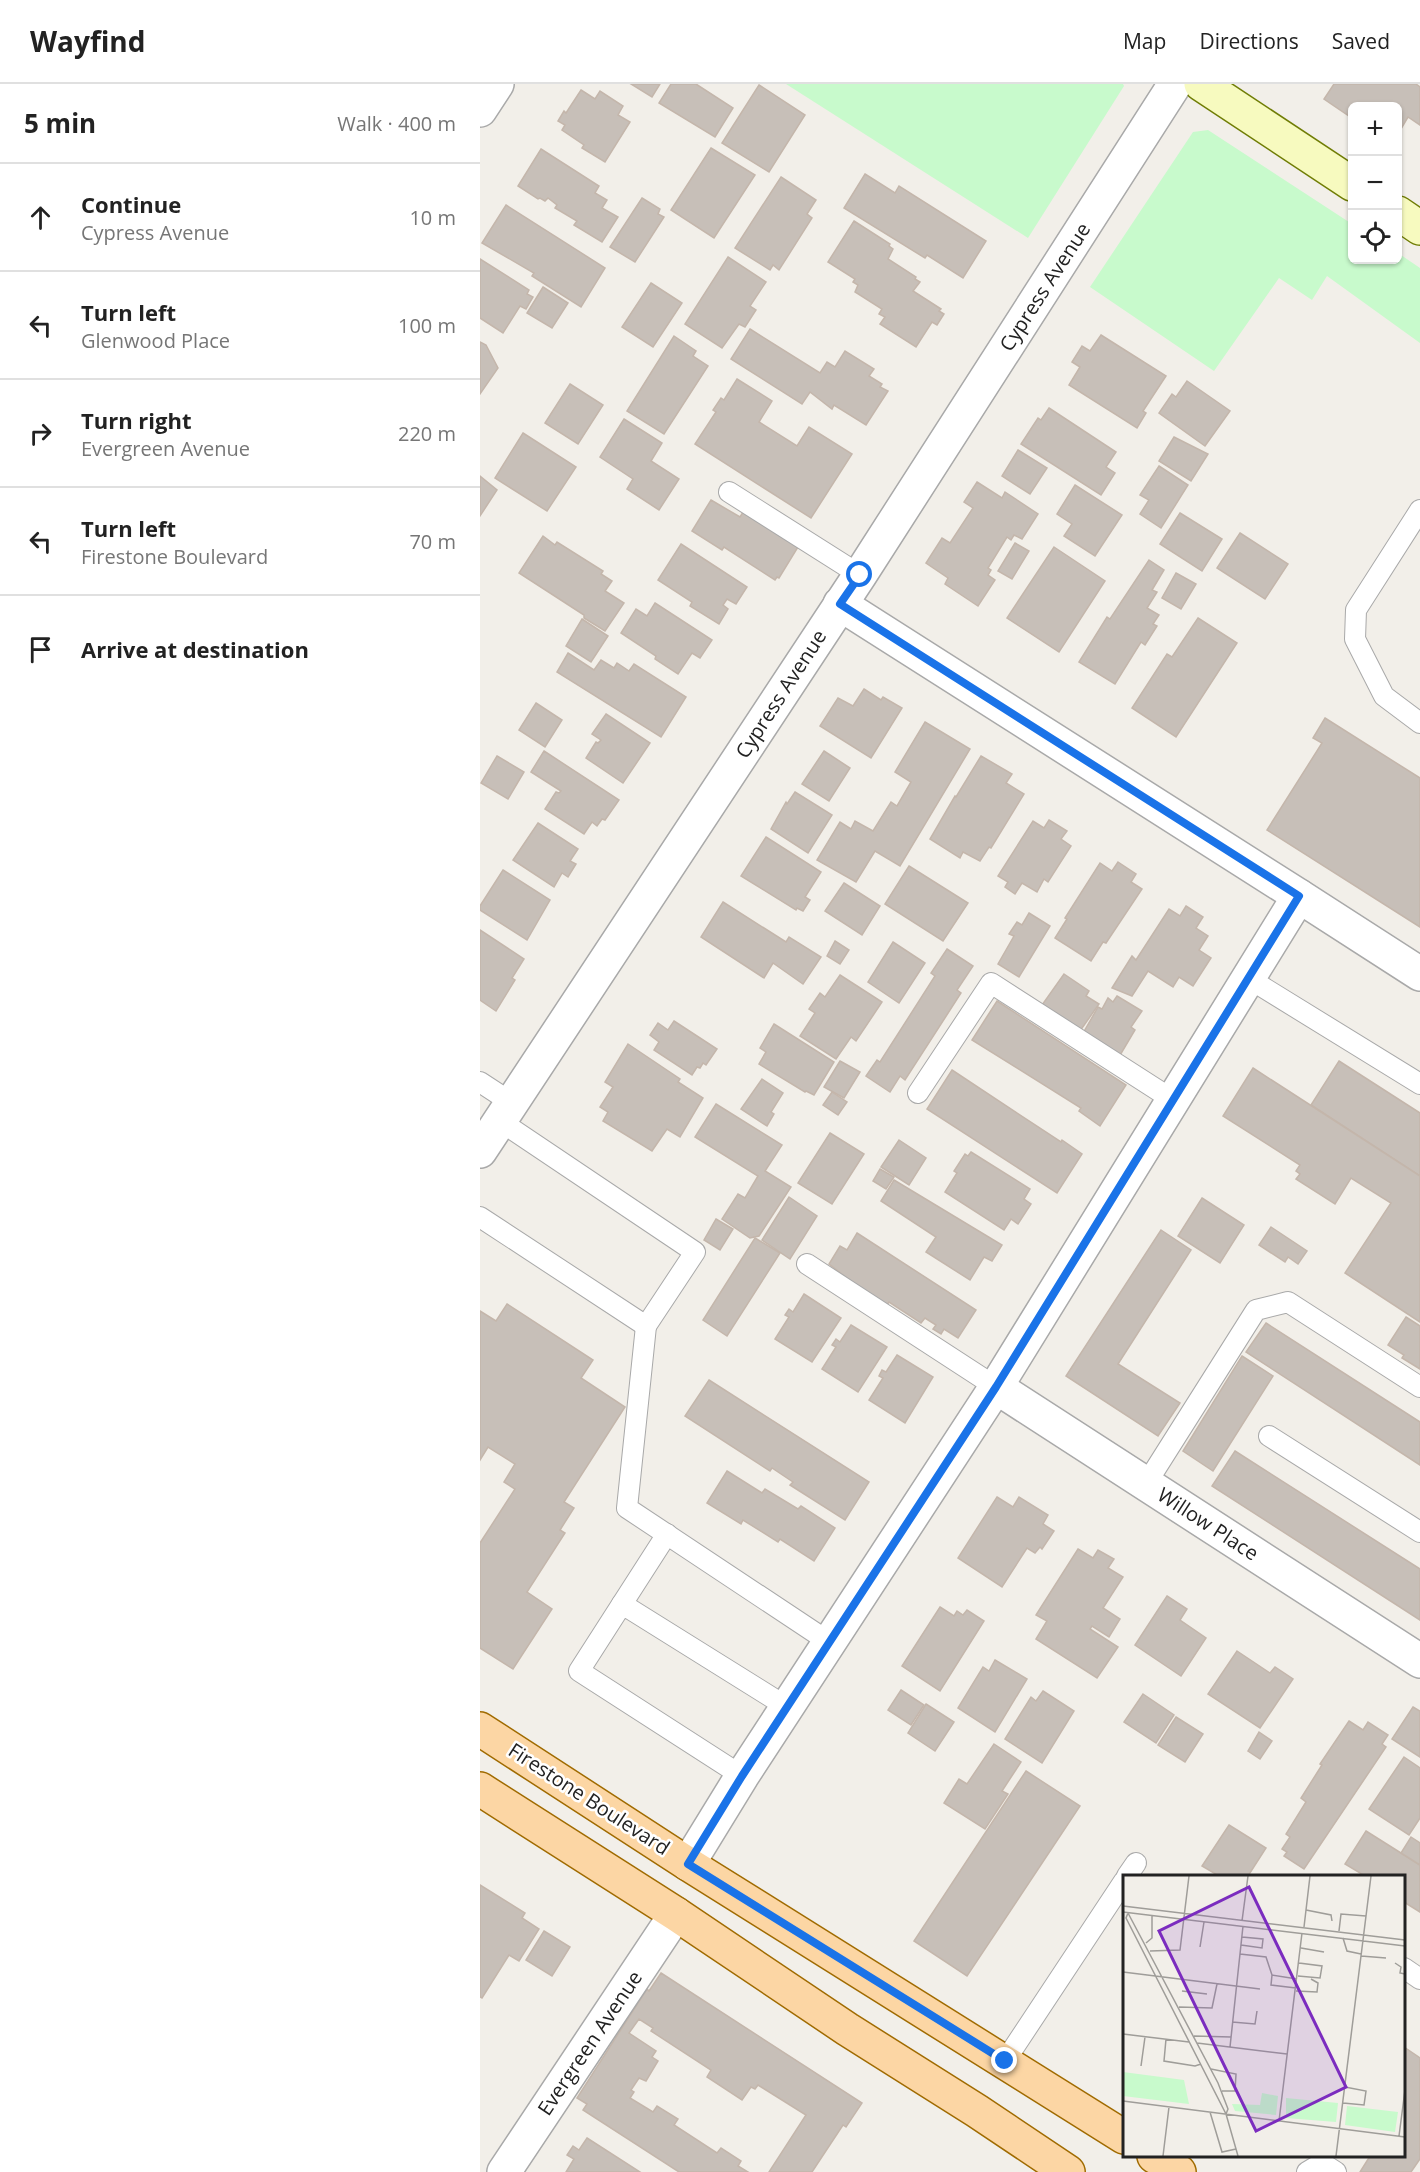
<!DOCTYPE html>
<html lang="en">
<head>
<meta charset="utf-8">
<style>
  :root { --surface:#fff; --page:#f6f6f6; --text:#222; --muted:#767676; --line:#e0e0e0 }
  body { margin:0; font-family:"Open Sans",sans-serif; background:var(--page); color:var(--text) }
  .controls { position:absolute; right:18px; top:18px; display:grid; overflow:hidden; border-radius:9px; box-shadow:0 2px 4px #0004 }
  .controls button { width:54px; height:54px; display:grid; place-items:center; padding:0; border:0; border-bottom:2px solid var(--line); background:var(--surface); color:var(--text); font:30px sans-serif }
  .stop { position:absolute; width:18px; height:18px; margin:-14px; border:4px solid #1a73e8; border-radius:50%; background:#fff }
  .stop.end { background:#1a73e8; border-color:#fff; box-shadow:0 2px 6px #0008 }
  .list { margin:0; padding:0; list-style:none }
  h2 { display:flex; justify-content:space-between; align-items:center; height:78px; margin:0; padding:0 24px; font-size:26px }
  h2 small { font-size:20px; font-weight:400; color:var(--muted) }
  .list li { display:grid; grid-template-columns:39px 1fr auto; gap:18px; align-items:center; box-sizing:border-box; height:108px; padding:0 24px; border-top:2px solid var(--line) }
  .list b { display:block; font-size:22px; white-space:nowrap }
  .list p { margin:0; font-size:20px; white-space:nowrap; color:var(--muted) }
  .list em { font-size:20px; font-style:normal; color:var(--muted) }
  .icon { flex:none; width:33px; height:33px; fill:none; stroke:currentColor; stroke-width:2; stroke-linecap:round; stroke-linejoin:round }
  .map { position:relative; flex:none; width:940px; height:2088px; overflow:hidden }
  header { display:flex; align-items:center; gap:36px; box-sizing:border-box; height:84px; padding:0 30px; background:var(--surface); border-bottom:2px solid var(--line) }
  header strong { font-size:28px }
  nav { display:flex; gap:33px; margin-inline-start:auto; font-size:21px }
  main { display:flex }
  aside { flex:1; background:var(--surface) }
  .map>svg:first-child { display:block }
  .park { fill:#c8facc }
  .building { fill:#c7bfb8; stroke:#c4b6ab; stroke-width:1.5 }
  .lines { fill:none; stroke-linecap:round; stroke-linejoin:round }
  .lane-casing { stroke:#a9a9a9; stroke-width:22 }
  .street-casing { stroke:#a9a9a9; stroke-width:36 }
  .secondary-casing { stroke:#707d05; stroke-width:36 }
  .primary-casing { stroke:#a06b00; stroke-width:36 }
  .lane { stroke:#fff; stroke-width:20 }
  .street { stroke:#fff; stroke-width:33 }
  .secondary { stroke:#f7fabf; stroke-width:33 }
  .primary { stroke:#fcd6a4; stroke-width:33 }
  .route { stroke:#1a73e8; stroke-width:8 }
  .labels { text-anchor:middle; stroke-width:5; stroke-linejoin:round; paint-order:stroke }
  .street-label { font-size:20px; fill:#222; stroke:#fff }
  .inset-road { fill:none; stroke:#9f9d99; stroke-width:1.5 }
  .view { fill:#7b2cbf; fill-opacity:0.15; stroke:#7b2cbf; stroke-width:3 }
  .inset-edge { fill:none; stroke:#222; stroke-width:3 }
</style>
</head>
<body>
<header>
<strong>Wayfind</strong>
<nav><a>Map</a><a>Directions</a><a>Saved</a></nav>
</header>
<main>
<aside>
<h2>5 min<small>Walk · 400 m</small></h2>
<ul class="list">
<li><svg class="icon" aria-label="ahead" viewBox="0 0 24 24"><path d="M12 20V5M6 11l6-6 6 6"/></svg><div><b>Continue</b><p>Cypress Avenue</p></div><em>10 m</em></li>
<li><svg class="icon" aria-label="left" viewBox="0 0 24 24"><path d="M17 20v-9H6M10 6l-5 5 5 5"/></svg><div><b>Turn left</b><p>Glenwood Place</p></div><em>100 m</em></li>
<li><svg class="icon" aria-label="right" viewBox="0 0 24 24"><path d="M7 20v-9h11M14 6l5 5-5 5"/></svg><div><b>Turn right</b><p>Evergreen Avenue</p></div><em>220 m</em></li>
<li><svg class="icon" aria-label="left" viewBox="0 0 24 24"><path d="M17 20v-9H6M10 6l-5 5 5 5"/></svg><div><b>Turn left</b><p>Firestone Boulevard</p></div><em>70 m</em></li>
<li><svg class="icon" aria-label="arrive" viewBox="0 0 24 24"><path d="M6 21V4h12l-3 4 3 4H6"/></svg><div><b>Arrive at destination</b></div></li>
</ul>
</aside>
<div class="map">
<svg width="940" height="2088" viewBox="0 0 940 2088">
  <rect width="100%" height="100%" fill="#f2efe9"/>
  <!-- park -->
  <g class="park">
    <polygon points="306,0 643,0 644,2 548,154"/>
    <polygon points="728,46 872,140 872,176 918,176 918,169 940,184 940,259 847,192 832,216 799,194 734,287 610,203 713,48"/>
  </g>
  <!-- building -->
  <g class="building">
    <polygon points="151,0 180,0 172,13"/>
    <polygon points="191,0 216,0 253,24 235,53 179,19"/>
    <polygon points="854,0 936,0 940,3 940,41 928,33 918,50 918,22 872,22 872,34 844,15"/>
    <polygon points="279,1 325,31 289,88 242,59"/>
    <polygon points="101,6 115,15 120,7 143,22 138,31 150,38 125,78 102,64 104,61 82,46 85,41 78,37 84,27 86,29"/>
    <polygon points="231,64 275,91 234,154 191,126"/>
    <polygon points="61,65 119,102 115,109 127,116 122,124 138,133 122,158 94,141 97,137 75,124 77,121 68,114 65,117 60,114 58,115 38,102"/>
    <polygon points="385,90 415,109 419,102 506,157 483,194 447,171 445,174 364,124"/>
    <polygon points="301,93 336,116 327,130 332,134 299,186 293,181 290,186 255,164"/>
    <polygon points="162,114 180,125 178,130 184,133 155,178 130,163"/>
    <polygon points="26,121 125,184 101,223 52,192 54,189 2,159"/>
    <polygon points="374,137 410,160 409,162 413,165 408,175 436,193 435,195 440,198 433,207 461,225 459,227 464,230 457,241 452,238 436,263 400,240 405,233 399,230 402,225 375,208 378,201 373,198 375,195 348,178"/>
    <polygon points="248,173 286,198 270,222 276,226 265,243 259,240 242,264 205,240"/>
    <polygon points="0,175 49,206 47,210 53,213 46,225 40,222 23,249 0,234"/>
    <polygon points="171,199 202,219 173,263 142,243"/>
    <polygon points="63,203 88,219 72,244 47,229"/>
    <polygon points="270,245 340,289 347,278 355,283 365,267 394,285 389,292 402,300 400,303 408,307 386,341 354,321 352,325 330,308 322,320 251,275"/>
    <polygon points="621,251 686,292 663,327 666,329 657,344 589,301 600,283 592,278 602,262 610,267"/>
    <polygon points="194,252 216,267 213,272 228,282 184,350 147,327"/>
    <polygon points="0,258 6,261 18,284 0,310"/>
    <polygon points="257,295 292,317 279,338 317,362 329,343 372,370 331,434 215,360 236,328 233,326 241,314 244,316"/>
    <polygon points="707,297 750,327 725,362 679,329 692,310 696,313"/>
    <polygon points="90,300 123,321 98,360 65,339"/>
    <polygon points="569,324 636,368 626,383 635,389 621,411 541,360 558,334 561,336"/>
    <polygon points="144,335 182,359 171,377 199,395 179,426 147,405 153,395 120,373"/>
    <polygon points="43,349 96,383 67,427 15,394"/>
    <polygon points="694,353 728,370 711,397 679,377"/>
    <polygon points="538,366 567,384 550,410 522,392"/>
    <polygon points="679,382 708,401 681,444 660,430 669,416 660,411"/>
    <polygon points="0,392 17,406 0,432"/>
    <polygon points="497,398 522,414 525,408 558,430 542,455 534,451 531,456 527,453 508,484 511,486 508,491 515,496 498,522 465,500 468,494 446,479 462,454 470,459 493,424 484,418"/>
    <polygon points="595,401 642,431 615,472 584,452 592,440 577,430"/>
    <polygon points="231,416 260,433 265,425 318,463 299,494 297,493 295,496 244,463 242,466 212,447"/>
    <polygon points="700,429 742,455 722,487 680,460"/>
    <polygon points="760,449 808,480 785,515 737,484"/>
    <polygon points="63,452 75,461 77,458 123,487 121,490 132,497 125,507 144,519 125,547 104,534 104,531 39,489"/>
    <polygon points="535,459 549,467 532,495 518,487"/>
    <polygon points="201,460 267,503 256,520 247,515 243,521 248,525 239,540 210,522 212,518 178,496"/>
    <polygon points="574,463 625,497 579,568 527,534"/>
    <polygon points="669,476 684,486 672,506 677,508 667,524 679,531 673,540 677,542 665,561 661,558 635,600 599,578 627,533 630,535"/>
    <polygon points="696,489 716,500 701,525 682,514"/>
    <polygon points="175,519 232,556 220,574 212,569 198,590 175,575 176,572 141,549 156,525 167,532"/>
    <polygon points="718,534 757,559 696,653 652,624 687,570 692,573"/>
    <polygon points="102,535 128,552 111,578 86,562"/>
    <polygon points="88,569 114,586 121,576 134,584 137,579 149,587 154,580 206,613 181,653 77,588"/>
    <polygon points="384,605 401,616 403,613 422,624 391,674 340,642 358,614 373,622"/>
    <polygon points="56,619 82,636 65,663 39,646"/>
    <polygon points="126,630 170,659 143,699 106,674 116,658 118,659 121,656 112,650"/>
    <polygon points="845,634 940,694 940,843 787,746 842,659 833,654"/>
    <polygon points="445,638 490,665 420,782 395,767 376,798 337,776 360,738 371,745 375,737 393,747 411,718 417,722 431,698 415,688"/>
    <polygon points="64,667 139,716 125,736 122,735 117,742 112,738 104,750 65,725 76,708 79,709 81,707 51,688"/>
    <polygon points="344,667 370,684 349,717 322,700"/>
    <polygon points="17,672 44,688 28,715 1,699"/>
    <polygon points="501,672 532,690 526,699 544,710 511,764 509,763 500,777 483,768 480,774 450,755 475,712 476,713"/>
    <polygon points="315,708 352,731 328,769 291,745 306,718 307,720"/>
    <polygon points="569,736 587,747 581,755 591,762 568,798 564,795 557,808 542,799 535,810 525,803 528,798 518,792 553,737 564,744"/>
    <polygon points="58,739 98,765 90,777 96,780 88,793 82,789 74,803 33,776"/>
    <polygon points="286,753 341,788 325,813 330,816 323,827 317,824 316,826 261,792"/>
    <polygon points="638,778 656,790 651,798 662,805 626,859 623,858 611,877 575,854 587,835 585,834 620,779 632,787"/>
    <polygon points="429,782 488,819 463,857 405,820"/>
    <polygon points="23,786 70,816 47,856 0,826 0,822"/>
    <polygon points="364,799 400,822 382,851 345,827"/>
    <polygon points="243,818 306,858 309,853 341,873 323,900 293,879 284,894 221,853"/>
    <polygon points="706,822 723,833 716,844 728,852 719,866 731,874 713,902 699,893 693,903 668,887 652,912 632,904 652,872 656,876 689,825 700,832"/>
    <polygon points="549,829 570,842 539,893 518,880 534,852 529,850 537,838 542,841"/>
    <polygon points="0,846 44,875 32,894 35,896 16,927 0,916"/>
    <polygon points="355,857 369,866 360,880 347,872"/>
    <polygon points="413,858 445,879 419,919 388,898"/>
    <polygon points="467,865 493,882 477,906 481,909 425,996 420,992 410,1008 386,992 397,976 400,978 455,892 451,889"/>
    <polygon points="584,890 609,907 606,912 619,920 600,947 562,921"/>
    <polygon points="360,891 402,918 376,957 371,953 356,975 320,952 335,929 329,925 340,909 345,913"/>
    <polygon points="637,912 662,927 651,943 655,946 639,973 602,951 618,923 622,925 628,914 633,918"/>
    <polygon points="517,917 646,1001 620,1042 599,1027 601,1024 492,956"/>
    <polygon points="194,937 237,965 226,981 223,979 220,984 217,983 212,991 174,966 179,958 170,951 178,939 188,946"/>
    <polygon points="294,940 354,978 334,1011 326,1007 325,1008 279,980 286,968 280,964"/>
    <polygon points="148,960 200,995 198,998 223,1014 200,1053 187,1045 172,1067 123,1037 128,1028 120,1023 133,1003 125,998"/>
    <polygon points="360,977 380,988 364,1014 344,1003"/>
    <polygon points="859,977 940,1029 940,1092 831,1021"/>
    <polygon points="773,984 940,1092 940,1238 865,1189 911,1119 871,1094 855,1120 816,1095 820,1090 816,1087 820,1081 743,1032"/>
    <polygon points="472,986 581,1058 582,1056 602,1070 577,1109 447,1025"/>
    <polygon points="282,995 303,1009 291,1028 294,1030 287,1042 261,1025"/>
    <polygon points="352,1008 367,1018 358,1031 343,1021"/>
    <polygon points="236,1020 302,1061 285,1087 311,1103 279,1152 270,1154 242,1135 258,1110 265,1114 278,1092 215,1053"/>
    <polygon points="350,1049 384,1070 352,1120 318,1099"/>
    <polygon points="419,1056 446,1074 429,1101 401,1083"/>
    <polygon points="491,1068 550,1105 544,1115 551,1120 538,1140 531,1135 524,1146 465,1108 477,1089 474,1087 485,1070 488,1072"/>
    <polygon points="400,1085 414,1093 406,1105 393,1097"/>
    <polygon points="414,1096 522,1161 512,1177 504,1173 490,1196 446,1168 456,1153 401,1117"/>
    <polygon points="309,1113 337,1132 310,1175 282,1156"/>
    <polygon points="722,1114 764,1141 740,1179 698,1152"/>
    <polygon points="236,1135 253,1145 240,1166 224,1156"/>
    <polygon points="791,1143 827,1167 818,1180 808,1173 805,1178 779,1161"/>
    <polygon points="681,1146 711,1166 638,1280 700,1319 678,1352 586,1292"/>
    <polygon points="377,1149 496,1226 478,1254 464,1245 461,1250 453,1245 456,1241 445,1234 441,1239 409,1218 405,1224 349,1180 360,1162 367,1166"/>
    <polygon points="275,1154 300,1169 247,1252 223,1236"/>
    <polygon points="324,1210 361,1234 332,1278 295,1255 309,1233 305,1231 309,1225 313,1228"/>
    <polygon points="27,1220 113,1276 101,1294 145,1323 84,1418 94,1424 80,1446 85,1449 47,1508 72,1525 33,1585 0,1564 0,1459 35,1405 24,1398 35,1380 8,1363 0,1376 0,1227 16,1237"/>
    <polygon points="926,1233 940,1242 940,1285 922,1274 924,1271 908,1261"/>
    <polygon points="786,1239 940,1338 940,1381 766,1268"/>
    <polygon points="371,1241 407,1263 378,1308 342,1285 356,1263 352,1261 356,1255 360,1258"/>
    <polygon points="417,1271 453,1293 425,1339 389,1316 403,1294 399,1292 402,1286 406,1288"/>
    <polygon points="762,1272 793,1292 733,1387 703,1367"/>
    <polygon points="229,1296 389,1398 365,1436 310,1401 313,1398 292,1384 290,1387 205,1332"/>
    <polygon points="755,1367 940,1485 940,1536 732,1402"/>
    <polygon points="247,1387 282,1409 285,1405 318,1425 321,1422 355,1444 334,1477 300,1455 298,1458 263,1436 261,1440 227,1419"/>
    <polygon points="517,1413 533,1423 539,1413 568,1431 563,1440 574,1447 562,1465 560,1463 555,1469 547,1464 522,1503 478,1474"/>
    <polygon points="598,1465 613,1474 618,1466 634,1475 628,1484 643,1493 623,1524 640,1535 629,1553 612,1542 610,1545 638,1563 617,1594 556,1555 567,1537 556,1531"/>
    <polygon points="687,1512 707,1525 700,1536 726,1554 701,1592 655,1561"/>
    <polygon points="460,1523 474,1532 477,1527 483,1531 487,1526 504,1537 460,1607 422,1582"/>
    <polygon points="757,1567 790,1589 795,1583 813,1595 780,1644 728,1610"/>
    <polygon points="515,1576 547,1595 515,1648 478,1624 503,1583 509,1587"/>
    <polygon points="421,1606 444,1621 431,1641 408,1626"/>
    <polygon points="563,1607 594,1627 562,1679 525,1655 551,1613 556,1617"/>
    <polygon points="663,1610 694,1631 676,1659 644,1638"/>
    <polygon points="446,1620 474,1638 455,1667 428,1649"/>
    <polygon points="933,1623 940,1627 940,1673 912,1655"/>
    <polygon points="696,1633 723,1650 705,1678 678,1661"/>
    <polygon points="869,1637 883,1646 888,1638 908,1651 902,1660 906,1663 824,1785 804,1772 807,1768 802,1765 810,1753 806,1750 826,1718 821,1714 842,1681 840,1680"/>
    <polygon points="779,1648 792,1657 780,1675 768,1667"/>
    <polygon points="514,1660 541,1678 522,1707 528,1710 505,1745 464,1719 479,1695 487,1700"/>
    <polygon points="924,1673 940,1684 940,1734 929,1751 889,1725"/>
    <polygon points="546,1687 600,1722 487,1892 434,1857"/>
    <polygon points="749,1741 786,1764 768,1792 739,1792 722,1782"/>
    <polygon points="886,1747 940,1781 940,1828 924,1818 924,1792 885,1792 865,1780"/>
    <polygon points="931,1753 940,1759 940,1781 921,1769"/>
    <polygon points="0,1801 45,1829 42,1834 59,1845 39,1877 29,1871 2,1914 0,1913"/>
    <polygon points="64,1847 90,1863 72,1892 46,1876"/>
    <polygon points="181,1889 382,2019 366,2043 363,2041 332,2088 289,2088 326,2031 278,2001 275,2005 271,2003 262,2016 227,1993 231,1986 171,1947 173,1944 159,1935 149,1949 176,1967 172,1973 178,1977 166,1997 159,1994 151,2006 154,2008 150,2014 173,2028 177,2022 198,2035 194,2041 237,2069 241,2064 261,2077 258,2082 268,2088 199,2088 103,2026 107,2020 97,2014 167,1905 169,1907"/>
    <polygon points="924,1963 940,1974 940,2075 931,2088 880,2088 890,2072 924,2072"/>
    <polygon points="107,2054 160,2088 86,2088 94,2075 87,2071 93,2062 99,2066"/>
  </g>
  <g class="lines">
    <defs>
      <g id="lane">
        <polyline points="249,408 380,491"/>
        <polyline points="940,426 876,526 875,555 904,612 940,639"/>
        <polyline points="768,894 940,1000"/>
        <polyline points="0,998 32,1019"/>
        <polyline points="438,1009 511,899 693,1016"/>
        <polyline points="0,1133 166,1242 215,1168 20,1037"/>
        <polyline points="327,1180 516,1303"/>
        <polyline points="166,1242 147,1424 349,1558"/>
        <polyline points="789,1352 940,1448"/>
        <polyline points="666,1400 776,1226 808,1218 940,1303"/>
        <polyline points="142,1520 187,1450"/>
        <polyline points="262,1692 99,1587 142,1520 307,1623"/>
        <polyline points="647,1792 656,1779"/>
        <polyline points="924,1884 940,1895"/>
        <polyline points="525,1977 644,1797"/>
        <polyline points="827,2088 842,2079 856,2088"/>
      </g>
      <g id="street">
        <polyline points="0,26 17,0"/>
        <polyline points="360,520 819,812 940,890"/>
        <polyline points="0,1067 380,491 695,0"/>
        <polyline points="516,1303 940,1577"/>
        <polyline points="208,1780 262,1692 516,1303 819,812"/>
        <polyline points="24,2088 196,1830"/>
      </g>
      <g id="secondary">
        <polyline points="721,0 872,100"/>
        <polyline points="918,129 940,144"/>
      </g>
      <g id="primary">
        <polyline points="0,1645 208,1780 644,2053"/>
        <polyline points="0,1705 196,1830 367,1945 497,2027 588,2088"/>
        <polyline points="674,2072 699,2088"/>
      </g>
    </defs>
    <!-- lane casing -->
    <use href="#lane" class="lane-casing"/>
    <!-- street casing -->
    <use href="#street" class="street-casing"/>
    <!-- secondary casing -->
    <use href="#secondary" class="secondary-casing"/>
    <!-- primary casing -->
    <use href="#primary" class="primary-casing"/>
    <!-- lane -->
    <use href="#lane" class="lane"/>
    <!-- street -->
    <use href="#street" class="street"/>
    <!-- secondary -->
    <use href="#secondary" class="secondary"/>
    <!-- primary -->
    <use href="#primary" class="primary"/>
  </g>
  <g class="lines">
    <!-- route -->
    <polyline class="route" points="380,491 360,520 819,812 516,1303 262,1692 208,1780 525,1977"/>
  </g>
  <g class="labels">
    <!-- street labels -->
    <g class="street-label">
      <text transform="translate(565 203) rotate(-57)" y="7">Cypress Avenue</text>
      <text transform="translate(301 610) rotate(-57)" y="7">Cypress Avenue</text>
      <text transform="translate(728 1440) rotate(33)" y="7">Willow Place</text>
      <text transform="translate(109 1715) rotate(33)" y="7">Firestone Boulevard</text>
      <text transform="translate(110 1959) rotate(-56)" y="7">Evergreen Avenue</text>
    </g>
  </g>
  <!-- overview -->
  <g transform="translate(643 1791)">
    <rect width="282" height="282" fill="#f2efe9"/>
    <path d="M0 197 61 205 66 229 0 221ZM139 218 155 221 153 240 112 236 109 229 137 230ZM163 223 215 228 213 247 163 243ZM224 231 275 237 272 257 222 250Z" fill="#c8facc"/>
    <path class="inset-road" d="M0 31 282 65M183 35 208 40 209 46M0 37 282 71M5 38 3 43 103 239 115 281M5 38 95 208 105 234 103 239M119 46 125 1M181 52 187 1M216 56 218 39 243 41M220 63 224 76 238 79M23 68 29 63V41M118 70 139 73 140 64 119 62M77 72 81 47M178 73 201 77M27 76 57 75 66 1M117 79 143 82 149 100M238 81 263 83M272 88 278 92 277 98 282 99M0 97 137 114M175 101 197 103 199 91 176 88M173 113 148 110 149 100 174 104M59 116 84 119M173 116 194 117 195 108 188 104M56 132 89 133 94 109M109 147 132 149 134 136M0 159 66 167M71 161 108 162M43 164 41 186 72 191 78 189M74 168 164 179M107 172 120 51M18 191 22 162M88 194 113 199 112 216H99M0 226 282 262M220 228 241 230 243 216 222 212M87 237 99 277 113 274M156 246 179 58M276 261 282 215M40 281 46 232M213 281 248 1"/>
    <path class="view" d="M126 12 223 212 133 256 36 56Z"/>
    <rect width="282" height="282" class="inset-edge"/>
  </g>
</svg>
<div class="controls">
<button>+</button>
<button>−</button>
<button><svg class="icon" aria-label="locate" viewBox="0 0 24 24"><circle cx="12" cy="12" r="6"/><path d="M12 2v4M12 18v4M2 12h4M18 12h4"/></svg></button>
</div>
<div class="stop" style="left:380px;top:491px"></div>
<div class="stop end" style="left:525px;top:1977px"></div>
</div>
</main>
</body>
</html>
